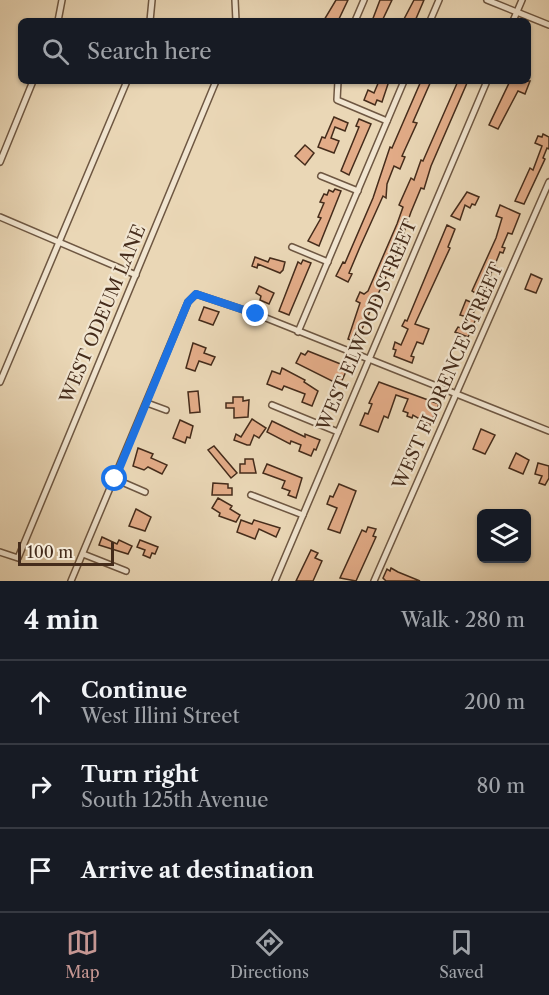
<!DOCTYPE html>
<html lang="en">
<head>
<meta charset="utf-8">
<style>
  :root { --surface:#171b24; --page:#242831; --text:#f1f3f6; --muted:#9ea1a6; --line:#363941; --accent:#c59692 }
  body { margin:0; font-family:"Libre Caslon Text",serif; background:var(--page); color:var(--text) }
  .controls { position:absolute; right:18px; bottom:18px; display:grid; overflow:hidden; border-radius:9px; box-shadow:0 2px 4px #0004 }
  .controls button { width:54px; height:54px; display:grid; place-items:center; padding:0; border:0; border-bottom:2px solid var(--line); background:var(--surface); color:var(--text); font:30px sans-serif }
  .scale { position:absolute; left:18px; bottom:15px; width:96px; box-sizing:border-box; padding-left:6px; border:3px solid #452c1b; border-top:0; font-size:16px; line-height:21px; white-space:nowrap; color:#452c1b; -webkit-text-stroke:4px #f1e5d0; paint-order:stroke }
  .stop { position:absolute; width:18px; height:18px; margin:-14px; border:4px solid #1a73e8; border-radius:50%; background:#fff }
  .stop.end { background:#1a73e8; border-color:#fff; box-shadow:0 2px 6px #0008 }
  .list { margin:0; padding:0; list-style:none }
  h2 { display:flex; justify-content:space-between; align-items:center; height:78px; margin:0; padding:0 24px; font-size:26px }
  h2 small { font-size:20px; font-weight:400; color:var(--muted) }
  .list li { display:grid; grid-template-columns:39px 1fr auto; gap:18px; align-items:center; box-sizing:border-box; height:84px; padding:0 24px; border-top:2px solid var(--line) }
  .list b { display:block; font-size:22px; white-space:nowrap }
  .list p { margin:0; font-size:20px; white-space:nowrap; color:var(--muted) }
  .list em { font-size:20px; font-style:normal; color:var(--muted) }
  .icon { flex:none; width:33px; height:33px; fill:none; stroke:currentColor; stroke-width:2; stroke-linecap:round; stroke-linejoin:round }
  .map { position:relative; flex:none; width:549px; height:581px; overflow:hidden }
  .search { position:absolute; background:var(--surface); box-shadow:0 2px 4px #0004; left:18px; right:18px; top:18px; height:66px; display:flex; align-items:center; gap:15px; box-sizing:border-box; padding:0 21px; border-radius:9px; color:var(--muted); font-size:22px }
  .sheet { height:330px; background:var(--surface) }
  nav { display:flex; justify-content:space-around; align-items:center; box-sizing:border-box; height:84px; border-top:2px solid var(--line); background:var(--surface); font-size:16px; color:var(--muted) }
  nav a { display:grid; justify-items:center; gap:3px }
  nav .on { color:var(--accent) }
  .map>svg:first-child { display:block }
  .building { fill:#e3ac88; stroke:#452c1b; stroke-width:1.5 }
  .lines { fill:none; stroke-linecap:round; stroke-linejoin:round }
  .minor-casing { stroke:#6e5742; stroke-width:8 }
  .minor { stroke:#f1e5d0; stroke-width:5 }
  .route { stroke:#1a73e8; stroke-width:8 }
  .labels { text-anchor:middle; stroke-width:4.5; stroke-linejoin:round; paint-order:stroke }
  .street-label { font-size:18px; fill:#452c1b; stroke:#f1e5d0 }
</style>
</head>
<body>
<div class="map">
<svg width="549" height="581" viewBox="0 0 549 581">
  <rect width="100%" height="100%" fill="#ead7b6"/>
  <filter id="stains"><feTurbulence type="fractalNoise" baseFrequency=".00333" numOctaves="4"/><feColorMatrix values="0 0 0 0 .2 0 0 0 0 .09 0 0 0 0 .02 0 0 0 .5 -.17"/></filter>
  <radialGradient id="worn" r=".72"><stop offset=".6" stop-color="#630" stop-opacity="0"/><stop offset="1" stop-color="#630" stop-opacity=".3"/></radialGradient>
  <!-- building -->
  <g class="building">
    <polygon points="336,0 348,0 338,21 324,20"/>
    <polygon points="380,0 392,0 382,21 372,21"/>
    <polygon points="414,0 424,0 415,21 403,21"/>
    <polygon points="379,81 389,81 382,102 377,100 375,105 364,100 368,90 374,93"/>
    <polygon points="421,81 431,81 413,122 417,123 402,156 405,157 400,169 394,166 387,184 386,198 383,196 360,247 349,273 352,274 348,282 336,276 343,262 345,263 373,198 390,147 392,148"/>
    <polygon points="458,81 467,83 431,166 424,189 421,188 411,212 396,255 356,342 348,339 360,303 356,301 360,292 364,294 368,291 397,224 403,207 399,205 411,178 414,180 421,160 423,161"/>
    <polygon points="510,81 530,81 525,94 518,91 498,129 489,125"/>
    <polygon points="334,117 348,123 345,131 335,127 331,138 339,141 334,153 318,147 322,137 325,138"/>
    <polygon points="359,119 371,124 349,175 341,171 359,127 356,126"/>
    <polygon points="543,134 549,137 549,149 547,148 543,158 545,159 524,204 515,201 530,168 533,170 542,146 535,143 538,136 542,137"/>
    <polygon points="305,145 314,153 305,165 295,156"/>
    <polygon points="335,189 341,191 319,246 308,241 321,218 318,217 324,203 320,202 324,194 327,195 329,190 333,192"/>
    <polygon points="467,192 479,197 475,205 472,204 470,208 465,205 460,220 451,216"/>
    <polygon points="500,205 520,214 512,234 508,233 502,247 505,248 503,253 500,252 494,267 497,268 495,272 492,271 482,302 475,299 477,294 472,291 496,238 502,218 496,216"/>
    <polygon points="447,225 455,229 448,247 450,248 415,324 429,329 423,344 417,342 411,356 414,357 412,363 394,356 396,350 393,349 395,342 401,345 408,329 402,326 405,320 407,321"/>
    <polygon points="255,257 268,262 270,258 285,262 283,270 280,273 258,264 257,268 252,266"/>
    <polygon points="303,260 311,263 289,315 279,311 298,262 301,264"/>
    <polygon points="531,274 542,279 536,293 525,289"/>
    <polygon points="259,286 274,293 269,304 260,300 261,296 256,293"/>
    <polygon points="466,300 477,305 473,314 477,316 468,337 455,332 458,327 462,328 467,317 460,315"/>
    <polygon points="204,307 219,312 213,325 199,320"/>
    <polygon points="193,343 206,348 204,353 215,357 211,365 199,361 195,371 186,368"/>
    <polygon points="308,351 348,367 340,385 296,363 301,353 305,355"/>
    <polygon points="282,368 305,380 304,382 318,391 312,406 302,402 305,394 284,386 282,390 267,384 272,371 280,374"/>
    <polygon points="379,382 439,404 430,425 413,415 412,418 407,416 408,413 403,411 408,399 396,395 388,418 384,416 378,432 360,425 365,413 368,414 372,404 369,403"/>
    <polygon points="198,391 200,412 190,413 188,392"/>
    <polygon points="233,397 243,397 243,401 249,400 248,417 234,418 234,408 226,408 226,403 233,403"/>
    <polygon points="252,419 266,428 259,438 254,435 250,445 247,445 234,440 236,434 241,437"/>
    <polygon points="180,420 193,426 190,438 187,437 185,443 173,438"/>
    <polygon points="272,421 305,437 305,434 320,440 316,450 314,449 311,456 299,451 301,445 291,441 290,444 267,432"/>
    <polygon points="481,429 495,435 485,454 473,449"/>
    <polygon points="214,446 237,473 231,478 208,450"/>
    <polygon points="138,448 153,454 151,458 167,465 162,474 148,467 144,470 133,466"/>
    <polygon points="516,453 529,460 523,474 509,468"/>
    <polygon points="245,459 253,459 256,473 240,473 240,464 245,464"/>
    <polygon points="538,463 549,466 549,478 545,485 539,483 542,476 535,474"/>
    <polygon points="267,464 302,478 296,498 288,495 290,491 282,488 285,481 263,473"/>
    <polygon points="213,483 228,484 228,488 232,488 232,495 212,495"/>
    <polygon points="339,484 356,491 340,533 328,529 337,508 327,504 330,496 333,497"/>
    <polygon points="218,498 232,506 230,509 240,515 236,522 219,516 220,513 212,508"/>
    <polygon points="136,509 151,517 145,531 129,526"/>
    <polygon points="241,520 252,524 254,520 280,528 276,537 259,529 255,539 237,532"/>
    <polygon points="368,527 376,529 373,536 376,537 356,581 340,578 362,530 366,532"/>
    <polygon points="102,537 117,544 119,540 132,546 128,554 99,545"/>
    <polygon points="140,540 158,547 155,554 152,553 150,558 143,555 145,550 137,547"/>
    <polygon points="311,550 318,553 315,558 322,561 313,581 296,581"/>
    <polygon points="391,568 398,572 420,581 386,581 383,578 387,569 390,571"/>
  </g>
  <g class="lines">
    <defs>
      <g id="minor">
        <polyline points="235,0 236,21"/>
        <polyline points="487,0 549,25"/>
        <polyline points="58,21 62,0"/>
        <polyline points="150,21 152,0"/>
        <polyline points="355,21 364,0"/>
        <polyline points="430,21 439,0"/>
        <polyline points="513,21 522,0"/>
        <polyline points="338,81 337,100 387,121"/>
        <polyline points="0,162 33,81"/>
        <polyline points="321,176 358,191"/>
        <polyline points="0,217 136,275"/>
        <polyline points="292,247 328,262"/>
        <polyline points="298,332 404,81"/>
        <polyline points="0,382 127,81"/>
        <polyline points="147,403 166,410"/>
        <polyline points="272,405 338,432"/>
        <polyline points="115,479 145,492"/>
        <polyline points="251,495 303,515"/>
        <polyline points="0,552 18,558 216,81"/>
        <polyline points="83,554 126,571"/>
        <polyline points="71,581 188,302 196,294 256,314 549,431"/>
        <polyline points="275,581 487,81"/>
        <polyline points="374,581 549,182"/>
      </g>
    </defs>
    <!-- minor casing -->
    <use href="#minor" class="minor-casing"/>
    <!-- minor -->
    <use href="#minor" class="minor"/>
  </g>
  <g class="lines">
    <!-- route -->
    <polyline class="route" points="115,479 188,302 196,294 256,314"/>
  </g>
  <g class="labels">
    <!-- street labels -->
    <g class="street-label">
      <text transform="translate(103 314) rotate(-67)" y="6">WEST ODEUM LANE</text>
      <text transform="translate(367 325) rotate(-67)" y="6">WEST ELWOOD STREET</text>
      <text transform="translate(448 376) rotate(-66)" y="6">WEST FLORENCE STREET</text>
    </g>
  </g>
  <rect width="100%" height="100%" filter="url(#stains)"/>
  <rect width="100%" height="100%" fill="url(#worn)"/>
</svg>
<div class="controls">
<button><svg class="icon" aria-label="layers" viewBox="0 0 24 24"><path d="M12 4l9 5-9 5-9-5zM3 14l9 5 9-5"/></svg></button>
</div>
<div class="scale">100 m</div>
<div class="stop" style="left:115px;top:479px"></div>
<div class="stop end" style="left:256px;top:314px"></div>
<div class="search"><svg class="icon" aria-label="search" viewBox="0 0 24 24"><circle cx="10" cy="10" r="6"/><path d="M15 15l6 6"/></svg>Search here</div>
</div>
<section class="sheet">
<h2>4 min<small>Walk · 280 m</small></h2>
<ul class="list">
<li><svg class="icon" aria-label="ahead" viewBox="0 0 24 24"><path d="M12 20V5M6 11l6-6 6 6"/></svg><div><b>Continue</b><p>West Illini Street</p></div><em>200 m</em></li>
<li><svg class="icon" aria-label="right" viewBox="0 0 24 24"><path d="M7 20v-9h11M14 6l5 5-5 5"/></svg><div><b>Turn right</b><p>South 125th Avenue</p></div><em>80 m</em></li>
<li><svg class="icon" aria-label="arrive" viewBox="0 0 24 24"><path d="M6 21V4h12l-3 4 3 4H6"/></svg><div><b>Arrive at destination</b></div></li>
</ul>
</section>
<nav>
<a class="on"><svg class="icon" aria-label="map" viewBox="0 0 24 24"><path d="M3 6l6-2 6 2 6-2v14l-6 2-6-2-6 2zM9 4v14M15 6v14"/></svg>Map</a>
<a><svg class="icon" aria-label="directions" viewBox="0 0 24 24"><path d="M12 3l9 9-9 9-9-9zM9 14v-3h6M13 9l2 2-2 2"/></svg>Directions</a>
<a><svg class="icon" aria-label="saved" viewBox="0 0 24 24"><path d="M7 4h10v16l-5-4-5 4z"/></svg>Saved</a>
</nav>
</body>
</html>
